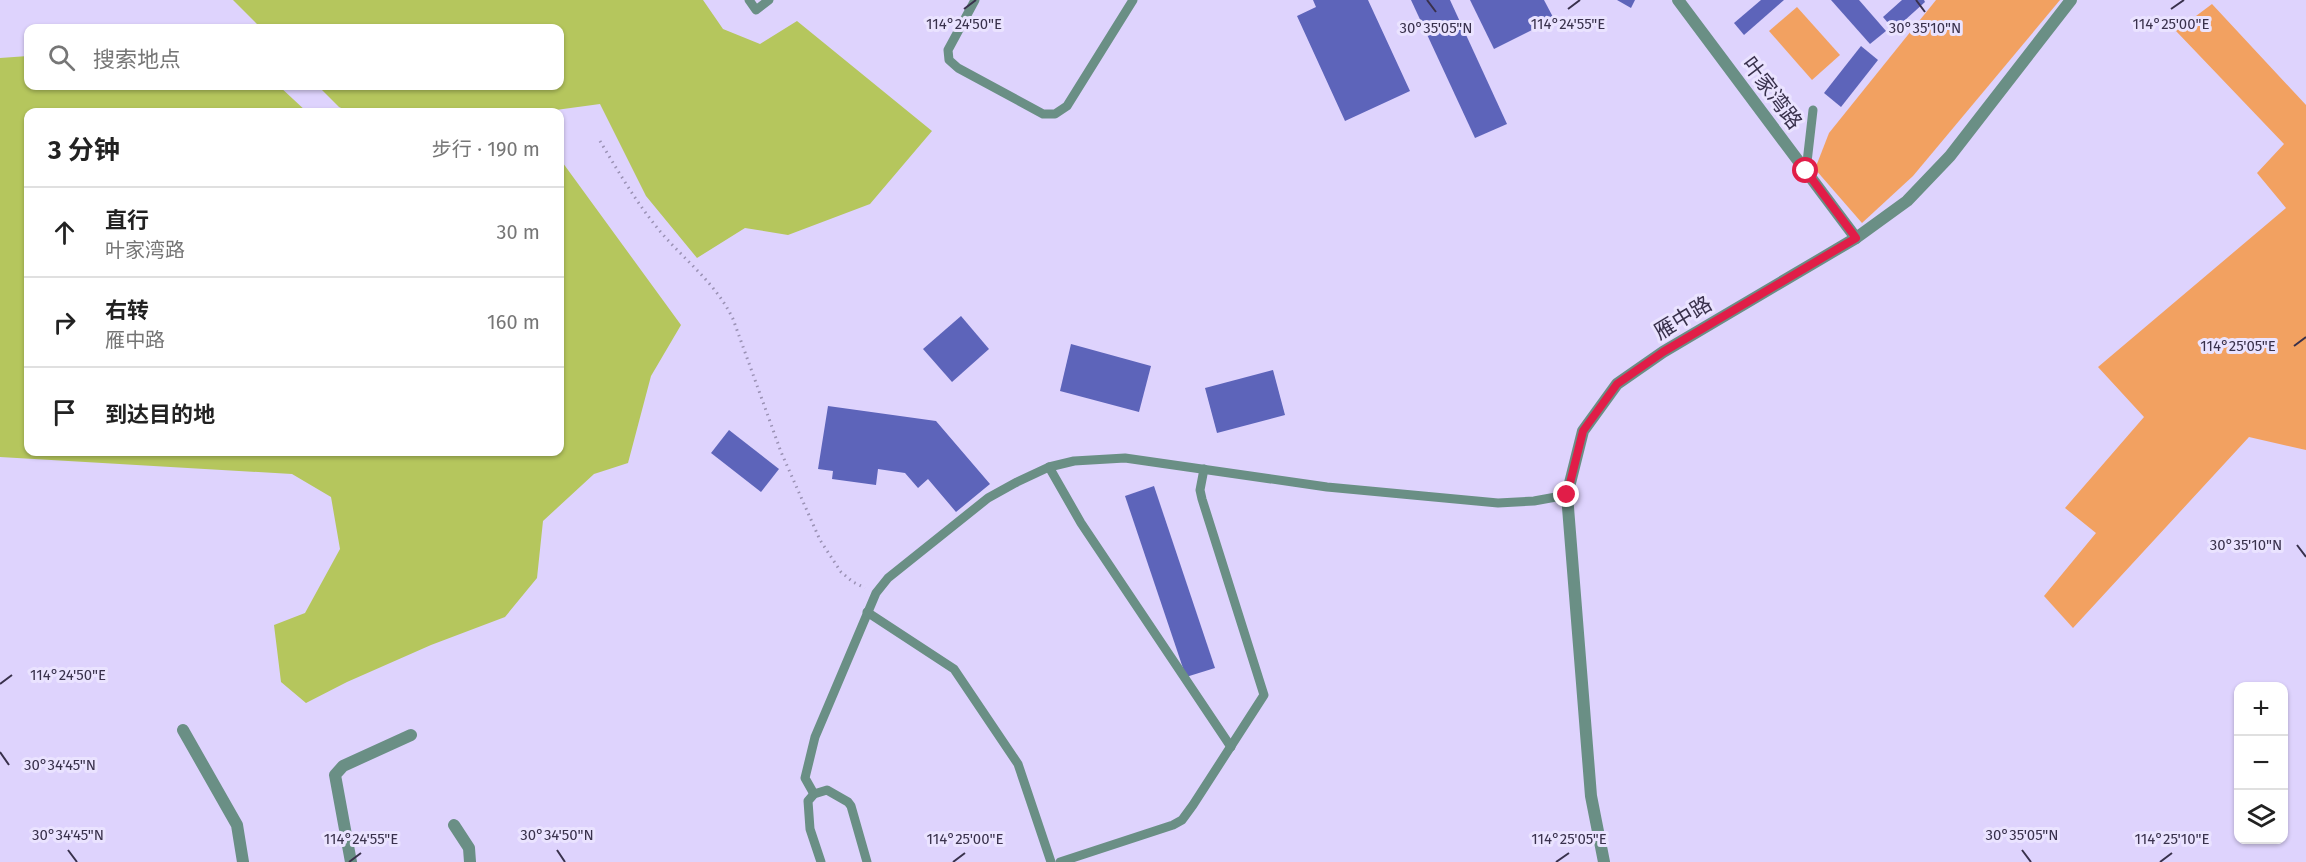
<!DOCTYPE html>
<html lang="zh">
<head>
<meta charset="utf-8">
<style>
  :root { --surface:#fff; --page:#f6f6f6; --text:#222; --muted:#767676; --line:#e0e0e0 }
  body { margin:0; font-family:"Fira Sans","Noto Sans SC",sans-serif; background:var(--page); color:var(--text) }
  .controls { position:absolute; right:18px; bottom:18px; display:grid; overflow:hidden; border-radius:12px; box-shadow:0 2px 4px #0004 }
  .controls button { width:54px; height:54px; display:grid; place-items:center; padding:0; border:0; border-bottom:2px solid var(--line); background:var(--surface); color:var(--text); font:30px sans-serif }
  .stop { position:absolute; width:18px; height:18px; margin:-14px; border:4px solid #e11d48; border-radius:50%; background:#fff }
  .stop.end { background:#e11d48; border-color:#fff; box-shadow:0 2px 6px #0008 }
  .list { margin:0; padding:0; list-style:none }
  h2 { display:flex; justify-content:space-between; align-items:center; height:78px; margin:0; padding:0 24px; font-size:26px }
  h2 small { font-size:20px; font-weight:400; color:var(--muted) }
  .list li { display:grid; grid-template-columns:39px 1fr auto; gap:18px; align-items:center; box-sizing:border-box; height:90px; padding:0 24px; border-top:2px solid var(--line) }
  .list b { display:block; font-size:22px; white-space:nowrap }
  .list p { margin:0; font-size:20px; white-space:nowrap; color:var(--muted) }
  .list em { font-size:20px; font-style:normal; color:var(--muted) }
  .icon { flex:none; width:33px; height:33px; fill:none; stroke:currentColor; stroke-width:2; stroke-linecap:round; stroke-linejoin:round }
  .map { position:relative; flex:none; width:2306px; height:862px; overflow:hidden }
  .search { position:absolute; background:var(--surface); box-shadow:0 2px 4px #0004; left:24px; top:24px; width:540px; height:66px; display:flex; align-items:center; gap:15px; box-sizing:border-box; padding:0 21px; border-radius:12px; color:var(--muted); font-size:22px }
  .panel { position:absolute; background:var(--surface); box-shadow:0 2px 4px #0004; left:24px; top:108px; width:540px; height:348px; border-radius:12px }
  .map>svg:first-child { display:block }
  .green { fill:#f2a161 }
  .water { fill:#b5c65d }
  .building { fill:#5d64ba }
  .lines { fill:none; stroke-linecap:round; stroke-linejoin:round }
  .path { stroke:#9a91b4; stroke-width:3; stroke-dasharray:1.5 4.5; stroke-linecap:butt }
  .service { stroke:#6a8f85; stroke-width:9 }
  .minor { stroke:#6a8f85; stroke-width:12 }
  .route { stroke:#e11d48; stroke-width:8 }
  .ticks { fill:none; stroke:#39314c; stroke-width:2 }
  .labels { text-anchor:middle; stroke-width:6; stroke-linejoin:round; paint-order:stroke }
  .street-label { font-size:21px; fill:#39314c; stroke:#eae3ff }
  .ticks-label { font-size:15px; text-anchor:middle; fill:#39314c; stroke:#eae3ff; stroke-width:6; stroke-linejoin:round; paint-order:stroke }
</style>
</head>
<body>
<div class="map">
<svg width="2306" height="862" viewBox="0 0 2306 862">
  <rect width="100%" height="100%" fill="#ded3fd"/>
  <!-- green -->
  <g class="green">
    <polygon points="1936,0 2060,0 1913,176 1862,223 1815,169 1829,133"/>
    <polygon points="2212,4 2306,105 2306,450 2249,437 2073,628 2044,596 2096,533 2065,508 2144,417 2098,367 2286,208 2257,173 2284,144 2176,31"/>
    <polygon points="1797,7 1840,55 1812,80 1769,31"/>
  </g>
  <!-- water -->
  <g class="water">
    <polygon points="233,0 703,0 723,29 760,44 797,21 932,131 870,204 788,235 745,228 697,258 646,196 600,104 541,112 350,112 339,107 318,86 560,86 560,28 261,28"/>
    <polygon points="28,56 28,86 279,86 307,112 28,112 28,452 560,452 560,159 681,325 651,376 628,463 594,474 543,521 537,578 505,617 431,645 347,682 306,703 281,682 274,625 305,613 340,549 331,497 292,474 0,457 0,58"/>
  </g>
  <!-- building -->
  <g class="building">
    <polygon points="1313,0 1368,0 1410,91 1345,121 1297,16 1316,7"/>
    <polygon points="1411,0 1450,0 1507,124 1475,138"/>
    <polygon points="1470,0 1544,0 1554,19 1494,49"/>
    <polygon points="1617,0 1635,0 1631,8"/>
    <polygon points="1761,0 1784,0 1744,35 1734,23"/>
    <polygon points="1831,0 1859,0 1886,31 1870,44"/>
    <polygon points="1902,0 1924,0 1925,2 1894,30 1883,17"/>
    <polygon points="1861,46 1878,60 1841,107 1824,93"/>
    <polygon points="961,316 989,349 952,382 923,349"/>
    <polygon points="1071,344 1151,366 1139,412 1060,391"/>
    <polygon points="1273,370 1285,415 1217,433 1205,388"/>
    <polygon points="828,406 936,421 990,484 956,512 928,479 918,488 905,473 878,469 876,485 832,479 833,471 818,469"/>
    <polygon points="729,430 779,469 761,492 711,453"/>
    <polygon points="1154,486 1215,668 1186,677 1125,496"/>
  </g>
  <g class="lines">
    <!-- path -->
    <path class="path" d="M600 141C618 171 636 202 659 230 684 260 716 283 733 319L781 452 820 540 841 572 853 582 865 588"/>
    <!-- service -->
    <g class="service">
      <polyline points="749,0 756,10 769,0"/>
      <polyline points="975,0 948,50 949,60 958,68 1043,114 1055,114 1067,106 1133,0"/>
      <polyline points="1806,171 1813,110"/>
      <polyline points="1049,467 1081,523 1231,747"/>
      <polyline points="867,612 954,669 1018,764 1051,862"/>
      <polyline points="814,794 805,778 815,737 876,593 888,578 988,498 1017,482 1049,467 1074,461 1125,458 1327,487 1498,503 1534,501 1567,495"/>
      <polyline points="821,862 810,829 808,801 814,794 827,790 848,802 851,806 867,862"/>
      <polyline points="1060,862 1173,825 1182,820 1193,805 1264,695 1202,499 1200,490 1204,469"/>
    </g>
    <!-- minor -->
    <g class="minor">
      <polyline points="1678,0 1856,238"/>
      <polyline points="183,730 237,825 243,862"/>
      <polyline points="454,825 469,848 470,862"/>
      <polyline points="351,862 335,775 343,766 411,735"/>
      <polyline points="1604,862 1591,796 1567,495 1583,431 1617,384 1663,352 1856,238 1907,201 1950,156 2071,0"/>
    </g>
  </g>
  <g class="lines">
    <!-- route -->
    <polyline class="route" points="1567,495 1583,431 1617,384 1663,352 1856,238 1806,171"/>
  </g>
  <!-- ticks -->
  <path class="ticks" d="M1427 0 1436 12M1916 0 1925 12M964 9 976 0M1568 9 1580 0M2171 9 2184 0M2294 346 2306 337M2297 545 2306 557M0 684 12 675M0 752 9 765M68 850 77 862M557 850 565 862M2022 850 2031 862M349 862 361 853M953 862 965 853M1556 862 1569 853M2160 862 2172 853"/>
  <g class="labels">
    <!-- street labels -->
    <g class="street-label">
      <text transform="translate(1772 93) rotate(53)" y="7">叶家湾路</text>
      <text transform="translate(1683 318) rotate(-31)" y="7">雁中路</text>
    </g>
  </g>
  <g class="ticks-label">
    <text x="964" y="29">114°24'50"E</text>
    <text x="1568" y="29">114°24'55"E</text>
    <text x="2171" y="29">114°25'00"E</text>
    <text x="1436" y="33">30°35'05"N</text>
    <text x="1925" y="33">30°35'10"N</text>
    <text x="2238" y="351">114°25'05"E</text>
    <text x="2246" y="550">30°35'10"N</text>
    <text x="68" y="680">114°24'50"E</text>
    <text x="60" y="770">30°34'45"N</text>
    <text x="68" y="840">30°34'45"N</text>
    <text x="557" y="840">30°34'50"N</text>
    <text x="2022" y="840">30°35'05"N</text>
    <text x="361" y="844">114°24'55"E</text>
    <text x="965" y="844">114°25'00"E</text>
    <text x="1569" y="844">114°25'05"E</text>
    <text x="2172" y="844">114°25'10"E</text>
  </g>
</svg>
<div class="controls">
<button>+</button>
<button>−</button>
<button><svg class="icon" aria-label="layers" viewBox="0 0 24 24"><path d="M12 4l9 5-9 5-9-5zM3 14l9 5 9-5"/></svg></button>
</div>
<div class="stop" style="left:1806px;top:171px"></div>
<div class="stop end" style="left:1567px;top:495px"></div>
<div class="search"><svg class="icon" aria-label="search" viewBox="0 0 24 24"><circle cx="10" cy="10" r="6"/><path d="M15 15l6 6"/></svg>搜索地点</div>
<section class="panel">
<h2>3 分钟<small>步行 · 190 m</small></h2>
<ul class="list">
<li><svg class="icon" aria-label="ahead" viewBox="0 0 24 24"><path d="M12 20V5M6 11l6-6 6 6"/></svg><div><b>直行</b><p>叶家湾路</p></div><em>30 m</em></li>
<li><svg class="icon" aria-label="right" viewBox="0 0 24 24"><path d="M7 20v-9h11M14 6l5 5-5 5"/></svg><div><b>右转</b><p>雁中路</p></div><em>160 m</em></li>
<li><svg class="icon" aria-label="arrive" viewBox="0 0 24 24"><path d="M6 21V4h12l-3 4 3 4H6"/></svg><div><b>到达目的地</b></div></li>
</ul>
</section>
</div>
</body>
</html>
